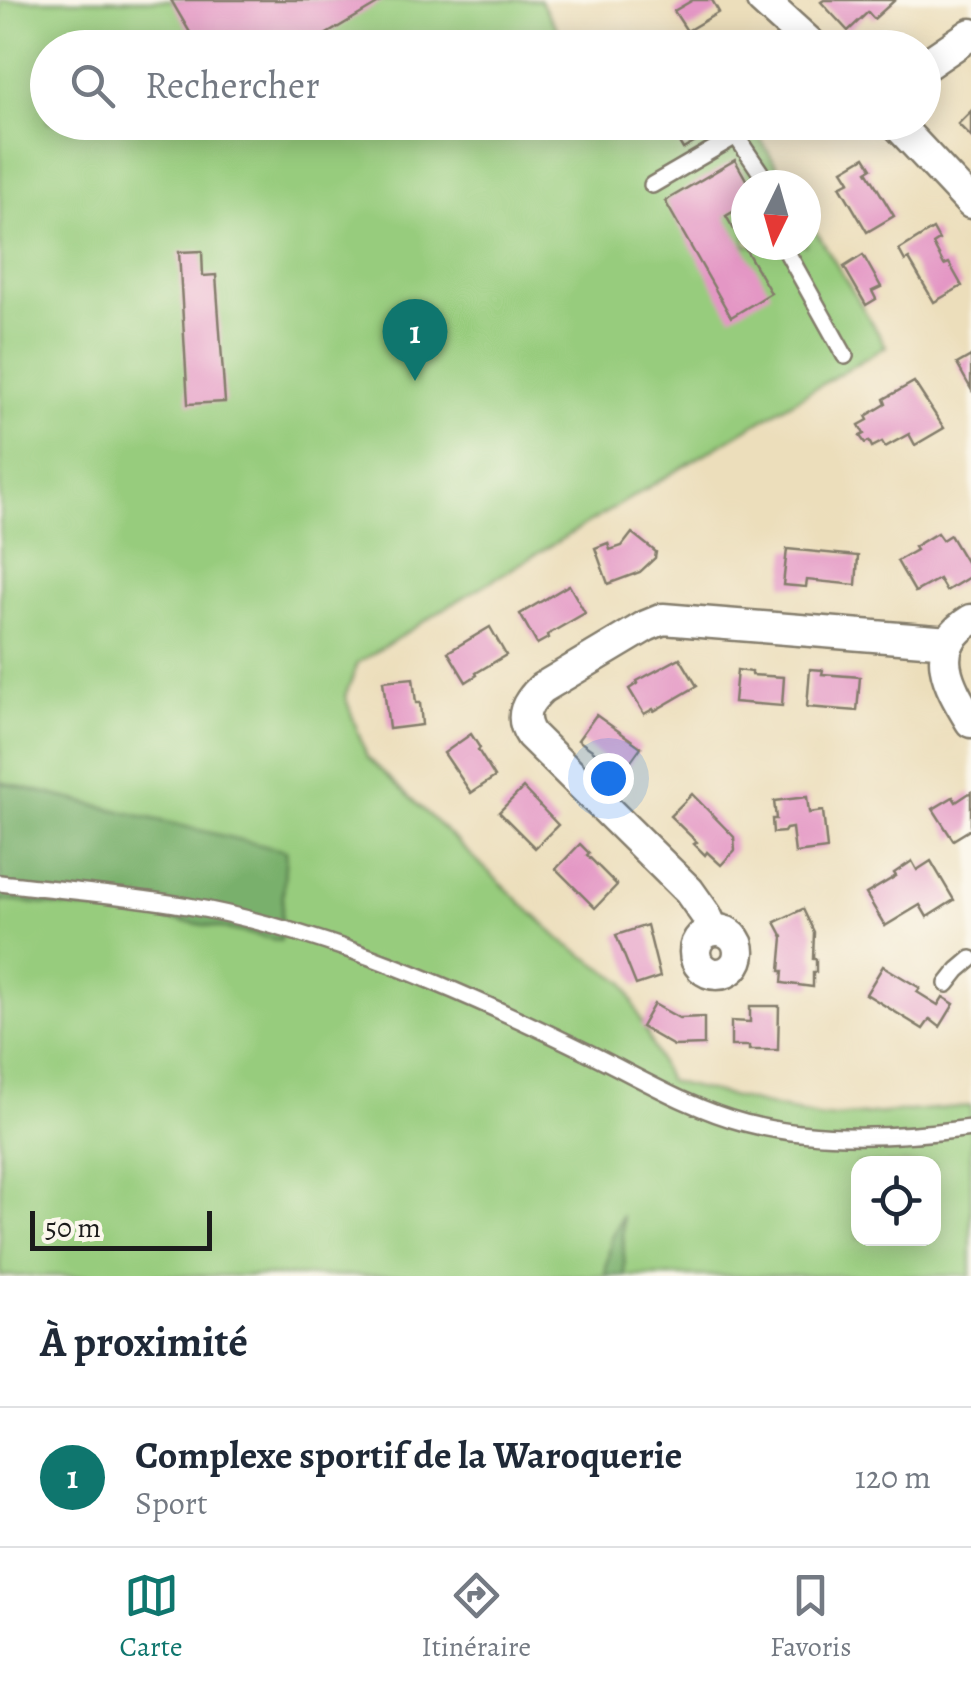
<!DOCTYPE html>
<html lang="fr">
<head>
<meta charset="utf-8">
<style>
  :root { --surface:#fff; --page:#f2f2f3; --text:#1f2937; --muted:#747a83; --line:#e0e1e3; --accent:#0f766e }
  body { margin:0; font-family:Alegreya,serif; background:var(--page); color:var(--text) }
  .controls { position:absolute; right:30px; bottom:30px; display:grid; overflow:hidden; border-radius:20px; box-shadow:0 5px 25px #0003 }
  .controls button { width:90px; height:90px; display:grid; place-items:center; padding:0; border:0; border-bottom:2px solid var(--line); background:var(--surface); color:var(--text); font:50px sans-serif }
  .compass { position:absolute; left:731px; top:170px; width:90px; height:90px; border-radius:50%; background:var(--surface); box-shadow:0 5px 25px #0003; rotate:185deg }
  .scale { position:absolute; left:30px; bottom:25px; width:182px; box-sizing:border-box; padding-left:10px; border:5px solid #1c1c1c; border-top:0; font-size:28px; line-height:35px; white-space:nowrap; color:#1c1c1c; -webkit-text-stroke:8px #fbf7ec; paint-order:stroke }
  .you { position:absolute; left:608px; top:778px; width:35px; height:35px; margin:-25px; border:8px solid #fff; border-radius:50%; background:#1a73e8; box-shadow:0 0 0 15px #1a73e833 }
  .badge { display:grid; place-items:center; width:65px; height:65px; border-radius:50%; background:var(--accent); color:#fff; font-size:32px; font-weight:700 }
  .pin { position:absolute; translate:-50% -82px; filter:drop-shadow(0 2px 5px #0008) }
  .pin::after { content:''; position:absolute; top:52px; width:35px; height:30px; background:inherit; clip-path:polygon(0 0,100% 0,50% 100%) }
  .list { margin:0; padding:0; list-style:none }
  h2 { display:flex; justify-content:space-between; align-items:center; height:130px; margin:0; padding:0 40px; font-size:42px }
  h2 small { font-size:32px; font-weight:400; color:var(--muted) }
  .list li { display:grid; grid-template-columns:65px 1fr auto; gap:30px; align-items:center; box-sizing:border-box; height:140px; padding:0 40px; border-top:2px solid var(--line) }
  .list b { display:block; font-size:38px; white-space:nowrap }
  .list p { margin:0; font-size:32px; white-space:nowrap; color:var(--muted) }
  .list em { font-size:32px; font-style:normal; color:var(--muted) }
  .icon { flex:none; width:55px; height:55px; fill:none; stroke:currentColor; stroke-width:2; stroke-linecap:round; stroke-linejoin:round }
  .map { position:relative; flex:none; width:971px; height:1276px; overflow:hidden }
  .search { position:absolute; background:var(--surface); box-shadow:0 5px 25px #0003; left:30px; right:30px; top:30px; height:110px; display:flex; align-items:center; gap:25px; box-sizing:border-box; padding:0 35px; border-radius:55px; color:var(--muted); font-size:38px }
  .sheet { height:270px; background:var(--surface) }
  nav { display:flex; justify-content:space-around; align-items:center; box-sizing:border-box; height:140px; border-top:2px solid var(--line); background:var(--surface); font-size:28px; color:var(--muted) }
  nav a { display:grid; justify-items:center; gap:5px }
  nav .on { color:var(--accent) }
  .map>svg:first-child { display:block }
  .green { fill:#97cc7d; stroke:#5a744c; stroke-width:2.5; fill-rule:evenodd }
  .forest { fill:#79b06c; stroke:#4a6644; stroke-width:2.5 }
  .building { fill:#e497c5 }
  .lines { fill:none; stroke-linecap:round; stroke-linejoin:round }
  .lane-casing { stroke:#847d6c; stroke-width:20 }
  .street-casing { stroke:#847d6c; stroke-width:35 }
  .lane { stroke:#fff; stroke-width:15 }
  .street { stroke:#fff; stroke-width:30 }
</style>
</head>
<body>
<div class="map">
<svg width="971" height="1276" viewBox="0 0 971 1276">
  <rect width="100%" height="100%" fill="#fbf7ec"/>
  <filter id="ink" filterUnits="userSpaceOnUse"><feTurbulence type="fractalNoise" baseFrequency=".01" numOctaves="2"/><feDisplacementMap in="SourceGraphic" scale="20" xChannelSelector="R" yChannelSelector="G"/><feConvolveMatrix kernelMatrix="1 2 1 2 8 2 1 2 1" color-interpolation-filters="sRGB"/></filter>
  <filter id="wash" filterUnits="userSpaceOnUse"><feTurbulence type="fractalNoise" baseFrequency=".0048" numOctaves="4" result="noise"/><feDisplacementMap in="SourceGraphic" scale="40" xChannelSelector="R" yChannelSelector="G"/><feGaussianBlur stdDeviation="2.25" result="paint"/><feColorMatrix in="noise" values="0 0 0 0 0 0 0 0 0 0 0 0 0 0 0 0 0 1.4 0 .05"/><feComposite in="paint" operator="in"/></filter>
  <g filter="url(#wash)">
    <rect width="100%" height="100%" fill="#ecdebb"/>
    <!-- green -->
    <path class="green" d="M0 0H540L568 47 48 48V122H713L717 130 729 123H751L788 185H746V245H806V215L886 346 444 609 358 663 345 696 367 757 563 942 624 982 668 1081 821 1118 971 1106V1276H625L622 1218 611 1240 605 1276H0V900L94 909 222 926 286 852 0 782ZM858 1164H934V1238H858Z"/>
    <!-- forest -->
    <g class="forest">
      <path d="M0 782 286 851 280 941C188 918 95 909 0 900Z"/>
      <polygon points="622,1216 625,1276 605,1276 611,1240"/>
    </g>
    <g id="blocks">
      <!-- building -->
      <g class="building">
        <polygon points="171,0 384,0 303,48 199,48"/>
        <polygon points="693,0 712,0 719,12 687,31 674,11"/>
        <polygon points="824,0 895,0 874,19 868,12 848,31 821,2"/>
        <polygon points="971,111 971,137 958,124"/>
        <polygon points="667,122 713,122 717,130 683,149"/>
        <polygon points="865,157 872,168 867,171 894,216 867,232 840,186 850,181 843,170"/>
        <polygon points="735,160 749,185 746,185 746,204 726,216 771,293 731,317 665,201"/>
        <polygon points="933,229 939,240 933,244 944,265 949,263 962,286 934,302 909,259 905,261 899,250"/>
        <polygon points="202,251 203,276 216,275 225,402 188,404 179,252"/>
        <polygon points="863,255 881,287 872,291 876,299 866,305 844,267"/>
        <polygon points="971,356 971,389 957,364"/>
        <polygon points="914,382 944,428 915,445 909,434 885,447 882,442 872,447 869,441 865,443 860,436 864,434 859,425 868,420 866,416 886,404 884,399"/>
        <polygon points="632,533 656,552 655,558 640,572 608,584 595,548 608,543 610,550 622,546"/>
        <polygon points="937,533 942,540 950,535 971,570 971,576 946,591 939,579 915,592 897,561 916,550 914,547"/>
        <polygon points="787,549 858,556 856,585 807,580 806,587 783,585"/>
        <polygon points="569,585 585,613 547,635 548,638 537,644 520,614"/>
        <polygon points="490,627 506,655 476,673 477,675 466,682 448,652"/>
        <polygon points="680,658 697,686 654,711 653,709 644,714 629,689 638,683 637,681"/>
        <polygon points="810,669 823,670 822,674 860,677 857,711 807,707"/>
        <polygon points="737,670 752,672 752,675 784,677 782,706 734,702"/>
        <polygon points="413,678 416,703 420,703 422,725 389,729 383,681"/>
        <polygon points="596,715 641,747 621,775 611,768 613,765 578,740"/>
        <polygon points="471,734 480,748 478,750 495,777 471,793 444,753"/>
        <polygon points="523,788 558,825 535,848 499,812"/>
        <polygon points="971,792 971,829 953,840 933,809 953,797 956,802"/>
        <polygon points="692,794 734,837 735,850 721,865 707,852 705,855 694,844 697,842 670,816"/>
        <polygon points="807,797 809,813 823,811 827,849 795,853 792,828 786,829 784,832 773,833 772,819 776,819 774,801"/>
        <polygon points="580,844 589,853 587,855 617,885 595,908 556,869"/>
        <polygon points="912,861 917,870 931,861 954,900 927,917 920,905 885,926 866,894 896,876 894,873"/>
        <polygon points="803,909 814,932 813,959 816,959 816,972 813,972 813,987 782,983 783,971 780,971 783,937 775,922"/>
        <polygon points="647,925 660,977 636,985 616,935"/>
        <polygon points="883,966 920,988 917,992 938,1005 943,997 954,1004 940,1027 930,1019 923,1029 866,994"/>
        <polygon points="654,1004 679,1018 704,1017 704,1045 674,1046 641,1027"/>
        <polygon points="750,1006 779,1006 778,1050 749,1050 749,1046 731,1046 731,1021 750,1022"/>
      </g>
    </g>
  </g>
  <g filter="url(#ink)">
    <use href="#blocks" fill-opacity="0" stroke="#847d6c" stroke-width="2.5"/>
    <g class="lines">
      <defs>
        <g id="lane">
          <polyline points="736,136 769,185"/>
          <polyline points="652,185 760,122"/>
          <polyline points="783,245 845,356"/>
          <path d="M0 883C63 890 126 895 188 906 245 916 302 933 356 952 438 981 516 1017 593 1055 642 1079 691 1109 745 1123 817 1142 898 1138 971 1128"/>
          <polyline points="947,984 958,970 971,959"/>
        </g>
        <g id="street">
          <polyline points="762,0 815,48"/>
          <polyline points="924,66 971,34"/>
          <polyline points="895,122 971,203"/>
          <path d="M971 620C925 648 950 687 971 722"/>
          <path d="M713 930 706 915 689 891 531 735C518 716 527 702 542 688L646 626 663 619 949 642"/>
          <circle cx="717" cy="952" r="22"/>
        </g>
      </defs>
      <!-- lane casing -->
      <use href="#lane" class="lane-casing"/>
      <!-- street casing -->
      <use href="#street" class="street-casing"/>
      <!-- lane -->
      <use href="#lane" class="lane"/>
      <!-- street -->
      <use href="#street" class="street"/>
    </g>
  </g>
</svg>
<div class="controls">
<button><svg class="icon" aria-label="locate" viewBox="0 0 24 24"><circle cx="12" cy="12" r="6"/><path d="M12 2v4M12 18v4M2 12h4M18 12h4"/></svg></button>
</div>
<svg class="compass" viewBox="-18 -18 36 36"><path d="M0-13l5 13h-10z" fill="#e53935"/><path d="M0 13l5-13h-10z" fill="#747a83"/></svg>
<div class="scale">50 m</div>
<div class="you"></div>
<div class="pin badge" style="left:415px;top:381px">1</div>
<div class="search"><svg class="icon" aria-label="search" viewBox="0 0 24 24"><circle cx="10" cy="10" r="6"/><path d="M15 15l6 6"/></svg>Rechercher</div>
</div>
<section class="sheet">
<h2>À proximité<small></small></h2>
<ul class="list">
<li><span class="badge">1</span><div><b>Complexe sportif de la Waroquerie</b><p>Sport</p></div><em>120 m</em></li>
</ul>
</section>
<nav>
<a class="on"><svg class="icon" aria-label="map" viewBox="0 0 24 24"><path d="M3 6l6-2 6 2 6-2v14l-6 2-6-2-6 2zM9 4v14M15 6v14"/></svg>Carte</a>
<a><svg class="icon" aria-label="directions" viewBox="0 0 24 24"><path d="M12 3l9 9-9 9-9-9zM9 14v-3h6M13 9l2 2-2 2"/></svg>Itinéraire</a>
<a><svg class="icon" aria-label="saved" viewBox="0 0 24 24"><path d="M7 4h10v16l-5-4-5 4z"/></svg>Favoris</a>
</nav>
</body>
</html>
